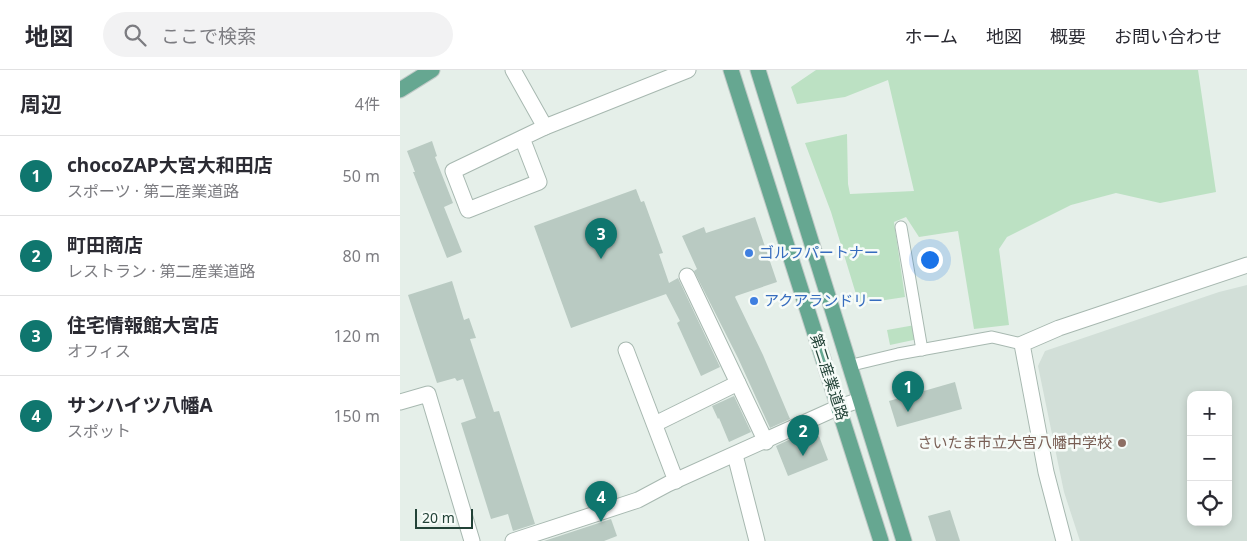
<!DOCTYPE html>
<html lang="ja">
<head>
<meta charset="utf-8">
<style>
  :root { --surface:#fff; --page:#f2f2f3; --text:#2b2b33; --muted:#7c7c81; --line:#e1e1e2; --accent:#0f766e }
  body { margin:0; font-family:"Noto Sans","Noto Sans JP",sans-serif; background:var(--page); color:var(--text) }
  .controls { position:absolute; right:15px; bottom:15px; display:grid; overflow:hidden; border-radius:10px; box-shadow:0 2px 8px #0003 }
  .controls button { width:45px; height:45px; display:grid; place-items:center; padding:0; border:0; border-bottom:1px solid var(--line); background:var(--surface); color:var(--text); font:25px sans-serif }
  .scale { position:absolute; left:15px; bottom:12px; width:58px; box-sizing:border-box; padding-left:5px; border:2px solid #224237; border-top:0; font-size:14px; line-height:18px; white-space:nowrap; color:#224237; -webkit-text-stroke:4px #f6fbf8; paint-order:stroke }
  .you { position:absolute; left:529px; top:189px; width:18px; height:18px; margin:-12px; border:4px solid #fff; border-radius:50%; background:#1a73e8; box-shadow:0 0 0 8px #1a73e833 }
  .badge { display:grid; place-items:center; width:32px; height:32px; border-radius:50%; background:var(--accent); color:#fff; font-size:16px; font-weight:700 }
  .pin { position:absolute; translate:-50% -41px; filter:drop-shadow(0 1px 2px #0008) }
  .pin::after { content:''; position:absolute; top:26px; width:18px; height:15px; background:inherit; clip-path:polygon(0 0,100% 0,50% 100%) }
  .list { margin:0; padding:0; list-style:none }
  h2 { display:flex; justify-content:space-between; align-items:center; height:65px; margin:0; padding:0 20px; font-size:21px }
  h2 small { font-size:16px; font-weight:400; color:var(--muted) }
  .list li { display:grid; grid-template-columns:32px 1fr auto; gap:15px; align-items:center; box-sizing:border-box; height:80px; padding:0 20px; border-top:1px solid var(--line) }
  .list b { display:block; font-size:19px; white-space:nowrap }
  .list p { margin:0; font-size:16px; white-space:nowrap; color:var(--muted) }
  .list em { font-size:16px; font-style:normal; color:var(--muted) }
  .icon { flex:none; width:28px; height:28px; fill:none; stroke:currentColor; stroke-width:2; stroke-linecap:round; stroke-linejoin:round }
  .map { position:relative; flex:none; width:847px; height:471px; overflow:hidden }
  header { display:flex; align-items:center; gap:30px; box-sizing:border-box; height:70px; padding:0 25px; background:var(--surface); border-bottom:1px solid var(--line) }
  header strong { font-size:24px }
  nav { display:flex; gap:28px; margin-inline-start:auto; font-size:18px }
  .search { width:350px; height:45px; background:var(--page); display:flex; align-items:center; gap:12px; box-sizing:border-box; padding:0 18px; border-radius:28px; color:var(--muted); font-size:19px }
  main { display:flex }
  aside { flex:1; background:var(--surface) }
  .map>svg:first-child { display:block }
  .built { fill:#d2dfd8; fill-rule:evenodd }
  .green { fill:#bce1c3 }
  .building { fill:#b9cac2 }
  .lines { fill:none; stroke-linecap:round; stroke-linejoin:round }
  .lane-casing { stroke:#a7b8b0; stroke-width:13 }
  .street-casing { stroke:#a7b8b0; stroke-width:17 }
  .primary-casing { stroke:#c1cac7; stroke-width:17 }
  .lane { stroke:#fff; stroke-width:11 }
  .street { stroke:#fff; stroke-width:15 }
  .primary { stroke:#66a791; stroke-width:15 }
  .shop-dot { fill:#3f7fe0; stroke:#f6fbf8; stroke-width:2 }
  .education-dot { fill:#8d6e63; stroke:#f6fbf8; stroke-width:2 }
  .labels { text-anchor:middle; stroke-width:5; stroke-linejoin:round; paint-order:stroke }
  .shop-label { font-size:15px; fill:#366cbe; stroke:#f6fbf8; text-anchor:start }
  .street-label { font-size:15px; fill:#224237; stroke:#f6fbf8 }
  .education-label { font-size:15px; fill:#785e54; stroke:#f6fbf8; text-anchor:end }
</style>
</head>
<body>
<header>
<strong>地図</strong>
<div class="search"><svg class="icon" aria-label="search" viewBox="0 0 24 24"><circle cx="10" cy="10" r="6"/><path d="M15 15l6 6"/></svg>ここで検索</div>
<nav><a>ホーム</a><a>地図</a><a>概要</a><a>お問い合わせ</a></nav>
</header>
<main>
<aside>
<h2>周辺<small>4件</small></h2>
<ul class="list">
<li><span class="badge">1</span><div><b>chocoZAP大宮大和田店</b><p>スポーツ · 第二産業道路</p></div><em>50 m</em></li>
<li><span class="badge">2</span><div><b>町田商店</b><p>レストラン · 第二産業道路</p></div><em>80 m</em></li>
<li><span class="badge">3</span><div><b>住宅情報館大宮店</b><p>オフィス</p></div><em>120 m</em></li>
<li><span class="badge">4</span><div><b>サンハイツ八幡A</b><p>スポット</p></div><em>150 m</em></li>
</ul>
</aside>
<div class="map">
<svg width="847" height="471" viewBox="0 0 847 471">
  <rect width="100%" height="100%" fill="#e5efe9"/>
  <!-- built -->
  <path class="built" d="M847 215V471H680L664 422 638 296 645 281 819 222ZM791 325H828V452H791Z"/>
  <!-- green -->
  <g class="green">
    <polygon points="416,0 798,0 816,122 760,133 716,123 671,135 607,167 599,179 609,255 574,259 558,161 519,167 506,147 494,152 505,227 459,234 431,142 405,73 447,64 448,114 450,124 514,121 488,10 445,27 397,34 391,17"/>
    <polygon points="515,255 518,269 490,275 487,260"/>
  </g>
  <!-- building -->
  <g class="building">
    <polygon points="32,71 37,86 35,87 53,133 44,137 62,182 47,188 13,102 15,102 7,81"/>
    <polygon points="236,119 241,132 244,131 263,183 259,184 269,213 278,208 320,297 301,306 277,253 280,251 266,224 171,258 134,156"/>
    <polygon points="355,147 377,212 336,226 335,227 363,285 390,349 370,358 338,288 294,201 297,199 282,166 304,157 306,163"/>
    <polygon points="52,211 64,250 69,248 76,268 70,269 94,342 99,341 135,454 113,461 108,444 91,449 61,353 76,348 63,309 57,311 55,308 37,313 8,225"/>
    <polygon points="555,312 562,339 497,357 489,331"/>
    <polygon points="334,326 351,362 329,372 319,348 318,349 312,336"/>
    <polygon points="397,366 400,373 419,366 428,390 388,406 376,376"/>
    <polygon points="550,440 560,471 536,471 528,446"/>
    <polygon points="211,449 217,466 204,471 144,471"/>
  </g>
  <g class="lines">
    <defs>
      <g id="lane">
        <polyline points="501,157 522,280"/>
        <polyline points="448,296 498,284 592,267 622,274"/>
      </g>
      <g id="street">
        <polyline points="113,0 145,57 288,0"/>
        <polyline points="122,68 139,112 68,140 53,101 145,57"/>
        <polyline points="287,206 366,372"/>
        <polyline points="226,280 276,411"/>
        <polyline points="0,332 28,324 72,471"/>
        <polyline points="255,354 338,313"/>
        <polyline points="335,385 357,471"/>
        <polyline points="113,471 238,430 268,414 439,337 460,330"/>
        <polyline points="664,471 646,402 622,274 659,258 847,195"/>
      </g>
      <g id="primary">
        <polyline points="331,0 481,471"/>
        <polyline points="358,0 504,471"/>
        <polyline points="0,20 32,0"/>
      </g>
    </defs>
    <!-- lane casing -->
    <use href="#lane" class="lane-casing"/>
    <!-- street casing -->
    <use href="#street" class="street-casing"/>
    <!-- primary casing -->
    <use href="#primary" class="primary-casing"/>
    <!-- lane -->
    <use href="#lane" class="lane"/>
    <!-- street -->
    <use href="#street" class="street"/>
    <!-- primary -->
    <use href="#primary" class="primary"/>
  </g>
  <!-- markers -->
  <g class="shop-dot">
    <circle cx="349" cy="183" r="5"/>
    <circle cx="354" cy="231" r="5"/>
  </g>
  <circle class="education-dot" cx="722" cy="373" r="5"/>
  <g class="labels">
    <!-- shop labels -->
    <g class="shop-label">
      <text x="359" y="188">ゴルフパートナー</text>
      <text x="364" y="236">アクアランドリー</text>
    </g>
    <!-- street labels -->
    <g class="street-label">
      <text transform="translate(429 307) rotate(72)" y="5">第二産業道路</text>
    </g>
    <!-- education labels -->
    <g class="education-label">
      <text x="712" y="378">さいたま市立大宮八幡中学校</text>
    </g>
  </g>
</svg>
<div class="controls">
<button>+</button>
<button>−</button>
<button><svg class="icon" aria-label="locate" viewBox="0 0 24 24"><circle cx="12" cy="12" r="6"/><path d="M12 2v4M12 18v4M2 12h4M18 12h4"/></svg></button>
</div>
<div class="scale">20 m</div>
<div class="you"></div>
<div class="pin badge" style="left:508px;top:342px">1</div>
<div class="pin badge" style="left:403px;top:386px">2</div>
<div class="pin badge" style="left:201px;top:189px">3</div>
<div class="pin badge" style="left:201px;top:452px">4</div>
</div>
</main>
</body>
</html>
